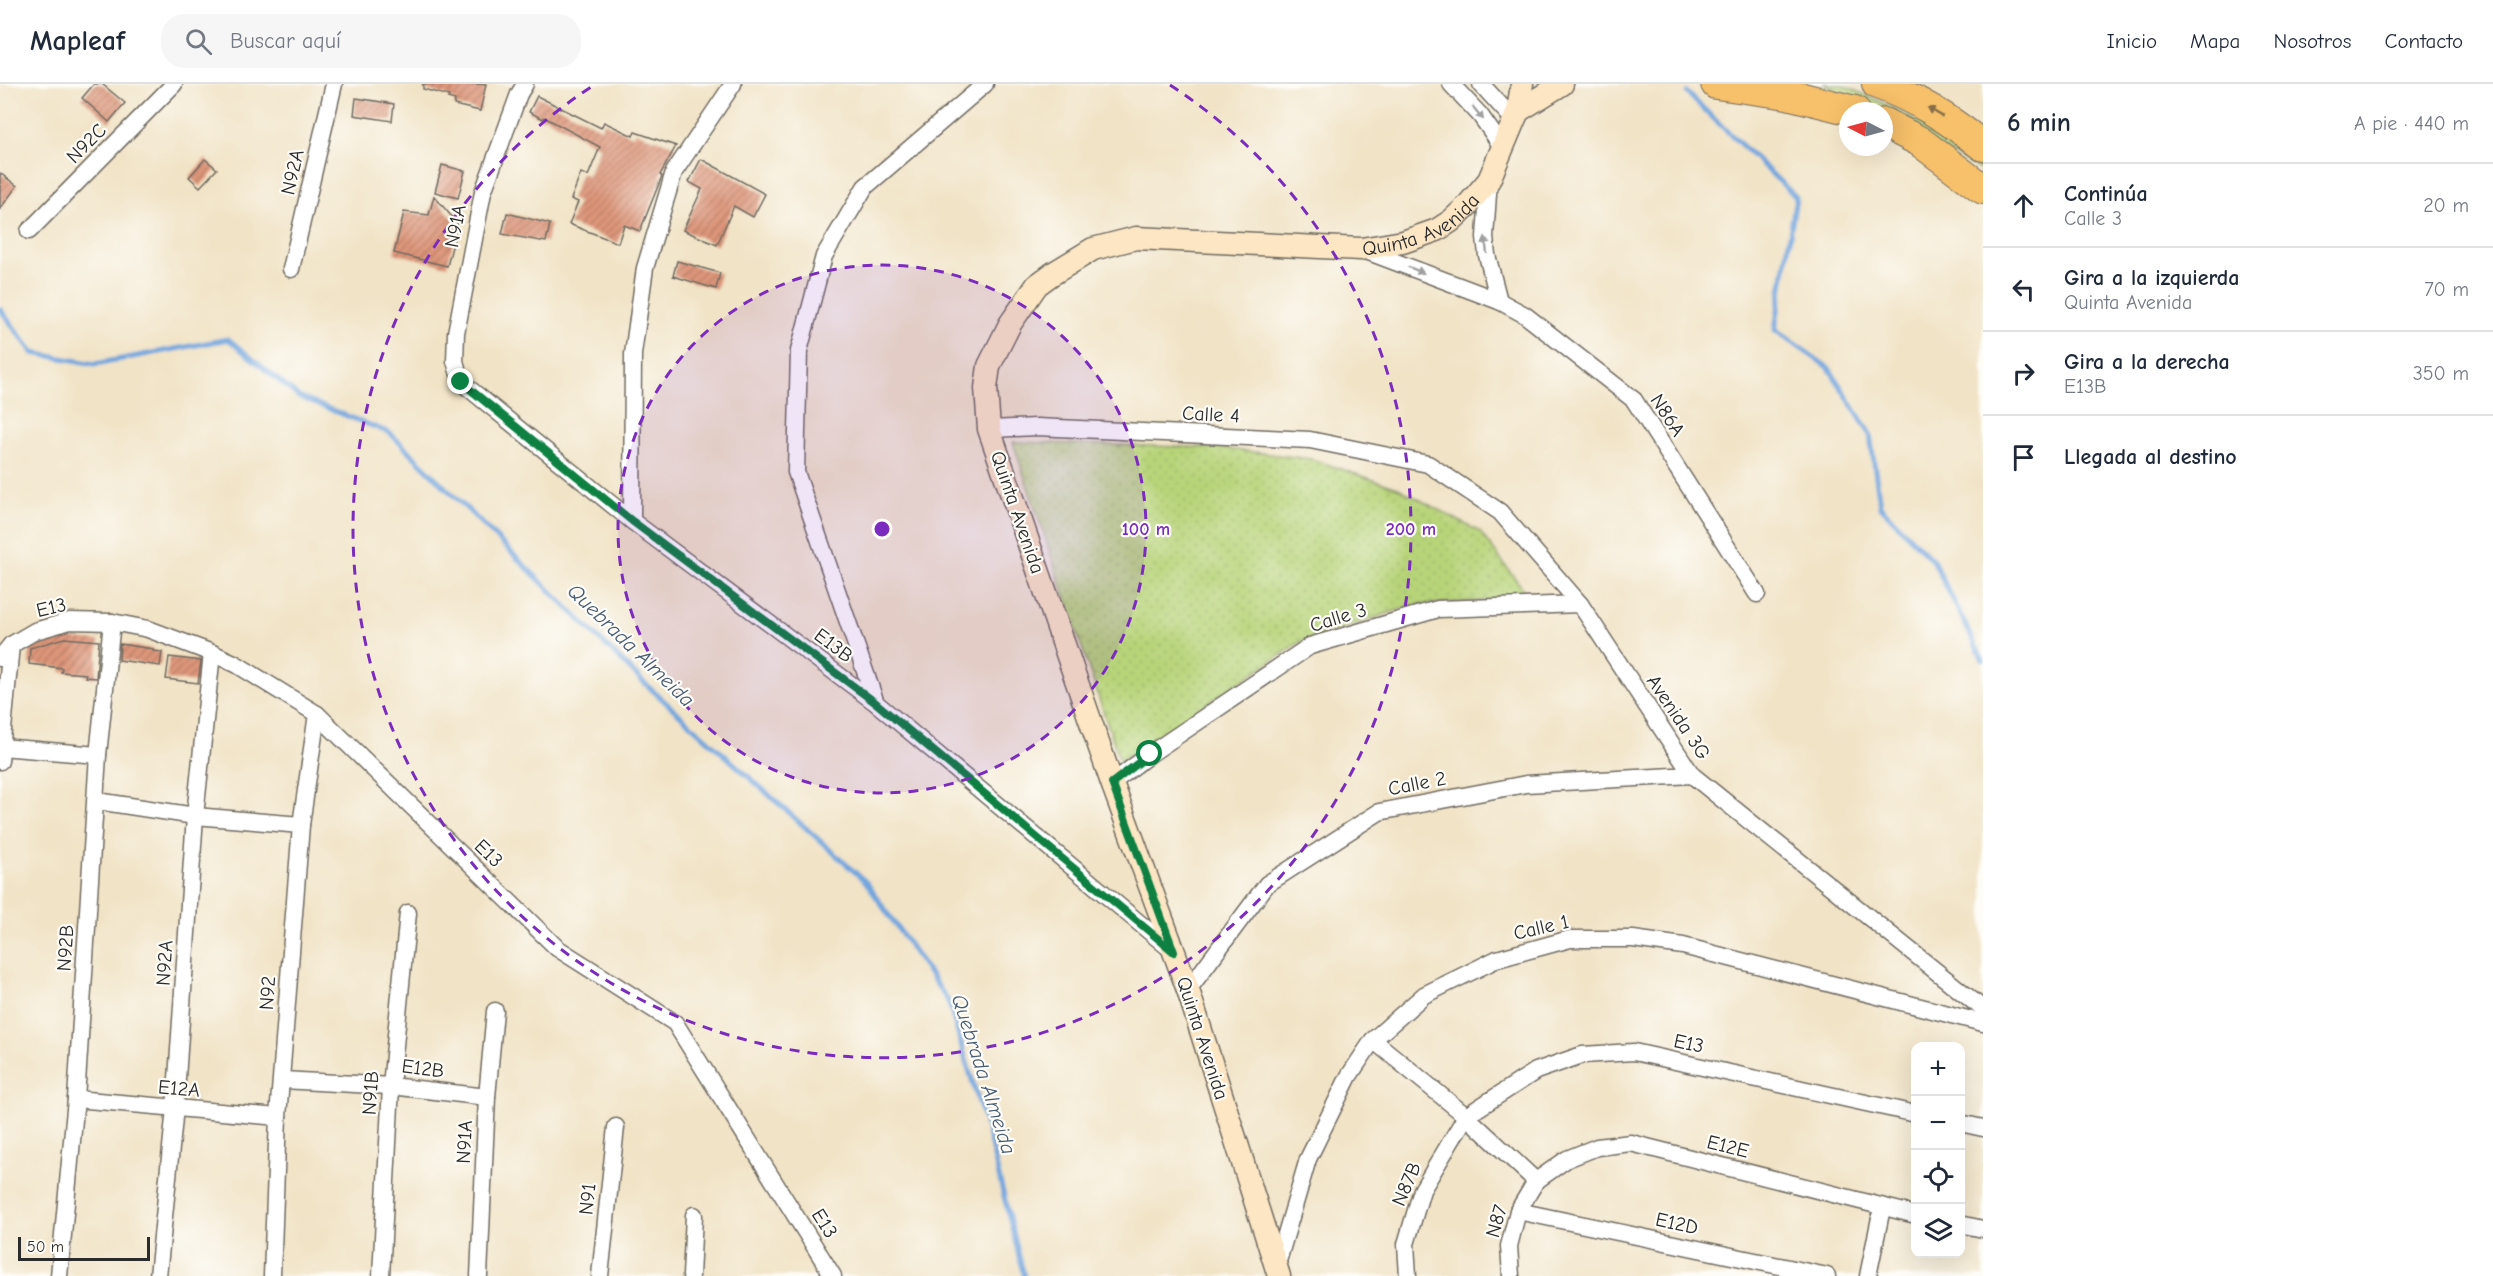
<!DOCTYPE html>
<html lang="es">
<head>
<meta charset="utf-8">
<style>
  :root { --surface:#fff; --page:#f6f6f7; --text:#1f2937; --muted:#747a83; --line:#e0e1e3 }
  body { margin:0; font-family:"Comic Neue",sans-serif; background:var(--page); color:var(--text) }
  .controls { position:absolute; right:18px; bottom:18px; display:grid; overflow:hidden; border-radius:12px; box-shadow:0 6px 24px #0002 }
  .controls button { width:54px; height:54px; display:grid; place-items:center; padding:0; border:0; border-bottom:2px solid var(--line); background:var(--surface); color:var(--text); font:30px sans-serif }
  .compass { position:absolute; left:1839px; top:18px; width:54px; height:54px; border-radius:50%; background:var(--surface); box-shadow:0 6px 24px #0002; rotate:276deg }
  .scale { position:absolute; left:18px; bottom:15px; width:132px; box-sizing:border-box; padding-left:6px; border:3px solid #2b2b2b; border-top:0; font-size:16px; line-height:21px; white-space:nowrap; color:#2b2b2b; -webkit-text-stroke:4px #fdfcf7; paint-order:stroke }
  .stop { position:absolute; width:18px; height:18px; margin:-14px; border:4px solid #0b8043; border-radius:50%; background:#fff }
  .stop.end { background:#0b8043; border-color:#fff; box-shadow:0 2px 6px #0008 }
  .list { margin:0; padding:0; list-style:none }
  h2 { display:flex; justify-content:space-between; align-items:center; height:78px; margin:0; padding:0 24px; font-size:26px }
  h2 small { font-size:20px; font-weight:400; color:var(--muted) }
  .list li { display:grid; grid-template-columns:39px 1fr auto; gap:18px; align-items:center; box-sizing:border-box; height:84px; padding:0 24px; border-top:2px solid var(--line) }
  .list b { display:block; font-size:22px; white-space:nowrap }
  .list p { margin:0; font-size:20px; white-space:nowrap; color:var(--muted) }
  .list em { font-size:20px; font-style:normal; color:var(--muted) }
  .icon { flex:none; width:33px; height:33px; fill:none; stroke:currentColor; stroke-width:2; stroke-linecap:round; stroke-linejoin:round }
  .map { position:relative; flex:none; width:1983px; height:1192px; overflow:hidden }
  header { display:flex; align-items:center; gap:36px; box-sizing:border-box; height:84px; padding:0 30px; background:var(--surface); border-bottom:2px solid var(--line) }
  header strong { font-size:28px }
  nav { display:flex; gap:33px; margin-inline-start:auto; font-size:21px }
  .search { width:420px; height:54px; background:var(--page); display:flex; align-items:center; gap:15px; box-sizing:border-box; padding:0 21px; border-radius:24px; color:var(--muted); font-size:22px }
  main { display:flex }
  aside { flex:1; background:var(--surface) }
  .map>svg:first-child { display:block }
  .grass { fill:url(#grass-tufts); stroke:#728052; stroke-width:1.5 }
  .park { fill:url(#park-dots); stroke:#728052; stroke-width:1.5 }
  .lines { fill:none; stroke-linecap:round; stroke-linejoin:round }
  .stream { stroke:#71a5de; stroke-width:5 }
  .building { fill:url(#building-hatch) }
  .street-casing { stroke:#706b61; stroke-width:19 }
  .secondary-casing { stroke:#706b61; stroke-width:25 }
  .highway-casing { stroke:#706b61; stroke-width:32 }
  .street { stroke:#fff; stroke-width:16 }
  .secondary { stroke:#fce6c4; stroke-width:22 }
  .highway { stroke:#f7c06b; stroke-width:30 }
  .oneway { fill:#876e48 }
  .oneway2 { fill:#a0a0a0 }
  .route { stroke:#0b8043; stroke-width:8 }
  .ring { fill:none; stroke:#7b2cbf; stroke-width:3; stroke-dasharray:10 8 }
  .labels { text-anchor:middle; stroke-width:4.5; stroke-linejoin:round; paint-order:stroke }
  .street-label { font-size:20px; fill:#2b2b2b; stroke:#fdfcf7 }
  .water-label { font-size:21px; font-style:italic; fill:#475c73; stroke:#fdfcf7 }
  .centre { fill:#7b2cbf; stroke:#fdfcf7; stroke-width:3 }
  .ring-label { font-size:18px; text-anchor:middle; font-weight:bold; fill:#7b2cbf; stroke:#fdfcf7; stroke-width:4.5; stroke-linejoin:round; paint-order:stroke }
</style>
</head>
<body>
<header>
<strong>Mapleaf</strong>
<div class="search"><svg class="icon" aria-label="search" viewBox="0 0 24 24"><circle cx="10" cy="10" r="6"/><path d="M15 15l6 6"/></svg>Buscar aquí</div>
<nav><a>Inicio</a><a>Mapa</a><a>Nosotros</a><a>Contacto</a></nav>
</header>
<main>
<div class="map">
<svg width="1983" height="1192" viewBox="0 0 1983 1192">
  <defs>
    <pattern id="grass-tufts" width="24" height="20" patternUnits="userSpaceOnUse" patternTransform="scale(1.5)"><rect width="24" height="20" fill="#b8d479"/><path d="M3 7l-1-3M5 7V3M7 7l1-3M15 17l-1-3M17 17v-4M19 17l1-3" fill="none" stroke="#9eb669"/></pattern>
    <pattern id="park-dots" width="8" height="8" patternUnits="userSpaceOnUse" patternTransform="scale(1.5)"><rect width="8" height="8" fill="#b8d479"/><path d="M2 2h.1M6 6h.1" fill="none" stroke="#9eb669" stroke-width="1.8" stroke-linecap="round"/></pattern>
    <pattern id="building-hatch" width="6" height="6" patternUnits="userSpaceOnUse" patternTransform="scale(1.5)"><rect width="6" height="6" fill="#de967a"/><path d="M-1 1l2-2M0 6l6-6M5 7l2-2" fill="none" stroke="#b47b64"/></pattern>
  </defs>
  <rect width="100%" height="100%" fill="#fdfcf7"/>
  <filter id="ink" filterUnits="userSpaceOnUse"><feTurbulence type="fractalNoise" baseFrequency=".0167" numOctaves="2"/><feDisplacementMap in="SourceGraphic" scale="12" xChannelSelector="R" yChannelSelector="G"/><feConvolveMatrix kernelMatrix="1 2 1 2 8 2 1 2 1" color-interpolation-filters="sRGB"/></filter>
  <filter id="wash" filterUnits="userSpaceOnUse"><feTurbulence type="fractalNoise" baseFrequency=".008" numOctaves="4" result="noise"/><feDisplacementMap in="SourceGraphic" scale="24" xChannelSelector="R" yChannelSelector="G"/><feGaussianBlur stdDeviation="1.35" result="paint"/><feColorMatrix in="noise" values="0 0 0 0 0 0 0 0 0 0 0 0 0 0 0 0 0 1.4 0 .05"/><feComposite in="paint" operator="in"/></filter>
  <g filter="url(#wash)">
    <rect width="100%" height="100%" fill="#f1e3c6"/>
    <!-- grass -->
    <polygon class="grass" points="1823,0 1840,0 1888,21 1971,68 1983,77 1983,88 1862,18"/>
    <!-- park -->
    <polygon class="park" points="1013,358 1219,364 1311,375 1398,404 1480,448 1530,514 1413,521 1299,559 1120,677"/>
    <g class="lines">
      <!-- stream -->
      <g class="stream">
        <polyline points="1687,9 1796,113 1775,246 1829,284 1870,350 1880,422 1934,478 1983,576"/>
        <polyline points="0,225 33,269 95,280 228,255 299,313 390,349 641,596 866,798 948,917 987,1045 1024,1192"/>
      </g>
    </g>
    <g id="blocks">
      <!-- building -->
      <g class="building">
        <polygon points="94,0 102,0 125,19 109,38 82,14"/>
        <polygon points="423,0 486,0 480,27 454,21 455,16 448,14 449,12 423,5"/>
        <polygon points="537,12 601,44 604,38 633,52 635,48 676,62 660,91 662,92 640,147 624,141 618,159 569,140 578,118 571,115 581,89 588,92 600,63 544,33 543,35 529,28"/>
        <polygon points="356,14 394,20 392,37 354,31"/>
        <polygon points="205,75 217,85 200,103 189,93"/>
        <polygon points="701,75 765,110 753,133 734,122 717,161 683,146 702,105 689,98"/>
        <polygon points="442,81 465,87 458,114 435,108"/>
        <polygon points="0,89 17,102 0,125"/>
        <polygon points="434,112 458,140 447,182 394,169 404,128 429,131"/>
        <polygon points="507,129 550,140 546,158 502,150"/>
        <polygon points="677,177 720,189 716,205 673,192"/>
        <polygon points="64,554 99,557 96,594 85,593 86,590 61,588 62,584 29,580 30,564"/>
        <polygon points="120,560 153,565 153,567 162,568 160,582 119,576"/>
        <polygon points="169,573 201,577 198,599 166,595"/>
      </g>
    </g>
  </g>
  <g filter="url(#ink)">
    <use href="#blocks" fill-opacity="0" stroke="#706b61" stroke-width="1.5"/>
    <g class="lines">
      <defs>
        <g id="street">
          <polyline points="525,0 519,10 483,108 456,249 455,277 461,298 632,437 876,619 1174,868"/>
          <polyline points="1451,0 1480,31 1501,61"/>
          <polyline points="1481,0 1514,36"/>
          <polyline points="1489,96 1485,153 1487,171 1499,217"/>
          <polyline points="29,147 174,0"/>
          <polyline points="1361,165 1499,217 1525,231 1634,316 1757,510"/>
          <polyline points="291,185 334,0"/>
          <polyline points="989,345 1037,343 1310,356 1428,380 1500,428 1580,520 1692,691 1983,925"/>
          <polyline points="632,437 633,270 645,184 674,88 733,0"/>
          <polyline points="0,574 11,561 35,547 70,537 112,538 148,545 212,569 236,580 317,630 557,864 675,939 833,1192"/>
          <polyline points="876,619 796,388 799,267 824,172 865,103 985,0"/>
          <polyline points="1,663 98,671"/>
          <polyline points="0,677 11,561"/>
          <polyline points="1112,699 1150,670 1310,562 1438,525 1580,520"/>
          <polyline points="97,717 195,732 301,741"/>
          <polyline points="1188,906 1267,800 1379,728 1526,700 1692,691"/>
          <polyline points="1373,956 1466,1032 1536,1097"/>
          <polyline points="282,996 391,1002 487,1013"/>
          <polyline points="76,1015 278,1033"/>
          <polyline points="1960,1039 1983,1044"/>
          <polyline points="1518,1127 1827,1192"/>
          <polyline points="1960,1140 1983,1145"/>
          <polyline points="1276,1184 1308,1075 1349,992 1373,956 1424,911 1497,875 1570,855 1633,855 1683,862 1983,939"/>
          <polyline points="59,1192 76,1015 98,671 112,538"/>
          <polyline points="158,1192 175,1024 195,732 212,569"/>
          <polyline points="272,1192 278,1033 301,741 317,630"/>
          <polyline points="381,1192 391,1002 408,829"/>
          <polyline points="479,1192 487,1013 495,927"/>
          <polyline points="600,1192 616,1043"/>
          <polyline points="691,1192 694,1131"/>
          <polyline points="1408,1192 1406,1160 1422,1106 1466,1032 1536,987 1582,971 1634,968 1916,1030"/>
          <polyline points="1511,1192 1509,1162 1518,1127 1536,1097 1567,1075 1597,1063 1631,1059 1916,1131"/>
          <polyline points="1868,1192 1882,1124"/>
        </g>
        <g id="secondary">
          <polyline points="1518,27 1562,0"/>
          <path id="s1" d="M1279 1192 1188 906 1112 699 989 345 986 304 989 282 1010 240 1037 201 1052 190 1093 165 1136 154 1361 165 1403 158 1437 146 1451 137 1467 122 1489 96 1518 27 1522 0"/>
        </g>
        <g id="highway">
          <polyline points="1716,0 1787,10 1855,27"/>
          <path d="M1877 0C1917 14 1950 36 1983 62"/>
          <polyline points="1884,39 1919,57 1983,105"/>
        </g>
      </defs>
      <!-- street casing -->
      <use href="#street" class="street-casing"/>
      <!-- secondary casing -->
      <use href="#secondary" class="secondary-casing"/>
      <!-- highway casing -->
      <use href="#highway" class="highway-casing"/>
      <!-- street -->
      <use href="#street" class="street"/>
      <!-- secondary -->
      <use href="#secondary" class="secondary"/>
      <!-- highway -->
      <use href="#highway" class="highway"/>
    </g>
    <!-- one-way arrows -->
    <defs><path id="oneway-solid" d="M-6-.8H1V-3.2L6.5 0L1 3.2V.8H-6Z" transform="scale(1.5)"/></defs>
    <use class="oneway" href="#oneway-solid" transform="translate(1935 28) rotate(-149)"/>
    <g class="oneway2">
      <use href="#oneway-solid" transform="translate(1478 29) rotate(51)"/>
      <use href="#oneway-solid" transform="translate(1486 161) rotate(-96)"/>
      <use href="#oneway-solid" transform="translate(1416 186) rotate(22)"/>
    </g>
  </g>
  <g class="lines" filter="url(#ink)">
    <!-- route -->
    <polyline class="route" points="461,298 632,437 876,619 1174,868 1112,699 1150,670"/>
  </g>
  <!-- distance rings -->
  <circle cx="882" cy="445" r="264" fill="#7b2cbf" fill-opacity=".12"/>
  <g class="ring">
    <circle cx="882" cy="445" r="264"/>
    <path d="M1170 1A529 529 0 1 1 594 1"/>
  </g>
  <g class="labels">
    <!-- street labels -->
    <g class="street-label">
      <text transform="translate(86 59) rotate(-45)" y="7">N92C</text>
      <text transform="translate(292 88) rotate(-77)" y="7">N92A</text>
      <text dy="7" stroke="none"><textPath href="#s1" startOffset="1455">Quinta Avenida</textPath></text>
      <text transform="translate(455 142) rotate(-79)" y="7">N91A</text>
      <text transform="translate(1211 330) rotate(3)" y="7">Calle 4</text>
      <text transform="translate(1668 331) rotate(57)" y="7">N86A</text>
      <text transform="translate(1018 428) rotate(71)" y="7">Quinta Avenida</text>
      <text transform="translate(51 523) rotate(-13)" y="7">E13</text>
      <text transform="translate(1338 533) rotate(-17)" y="7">Calle 3</text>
      <text transform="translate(834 561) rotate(37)" y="7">E13B</text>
      <text transform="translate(1679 633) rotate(56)" y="7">Avenida 3G</text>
      <text transform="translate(1417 699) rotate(-11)" y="7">Calle 2</text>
      <text transform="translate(489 769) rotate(44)" y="7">E13</text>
      <text transform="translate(1541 843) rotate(-13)" y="7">Calle 1</text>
      <text transform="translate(65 864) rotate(-86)" y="7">N92B</text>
      <text transform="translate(164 879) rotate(-86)" y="7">N92A</text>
      <text transform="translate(267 909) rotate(-86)" y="7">N92</text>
      <text transform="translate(1203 954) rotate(72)" y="7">Quinta Avenida</text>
      <text transform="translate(1689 959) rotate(12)" y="7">E13</text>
      <text transform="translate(423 984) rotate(7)" y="7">E12B</text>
      <text transform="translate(179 1004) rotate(5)" y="7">E12A</text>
      <text transform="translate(370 1009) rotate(-86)" y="7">N91B</text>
      <text transform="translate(464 1058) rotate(-87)" y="7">N91A</text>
      <text transform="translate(1728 1062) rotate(14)" y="7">E12E</text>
      <text transform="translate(1406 1100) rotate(-67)" y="7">N87B</text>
      <text transform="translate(587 1115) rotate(-84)" y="7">N91</text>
      <text transform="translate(1496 1137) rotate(-74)" y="7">N87</text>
      <text transform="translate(825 1139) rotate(58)" y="7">E13</text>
      <text transform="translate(1677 1139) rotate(12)" y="7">E12D</text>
    </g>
    <!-- water labels -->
    <g class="water-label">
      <text transform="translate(631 561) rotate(44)" y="7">Quebrada Almeida</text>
      <text transform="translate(984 990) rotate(72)" y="7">Quebrada Almeida</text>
    </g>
  </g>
  <circle cx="882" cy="445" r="9" class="centre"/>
  <g class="ring-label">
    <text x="1146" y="451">100 m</text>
    <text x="1411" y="451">200 m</text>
  </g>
</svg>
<div class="controls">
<button>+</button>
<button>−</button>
<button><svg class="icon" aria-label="locate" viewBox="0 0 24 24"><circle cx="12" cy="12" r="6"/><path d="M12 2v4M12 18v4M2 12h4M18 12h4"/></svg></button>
<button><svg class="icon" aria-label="layers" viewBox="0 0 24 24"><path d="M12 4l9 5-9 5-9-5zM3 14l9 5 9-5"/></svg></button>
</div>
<svg class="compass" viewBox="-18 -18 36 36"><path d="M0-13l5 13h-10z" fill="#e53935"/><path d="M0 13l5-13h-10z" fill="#747a83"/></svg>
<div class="scale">50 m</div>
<div class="stop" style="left:1150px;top:670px"></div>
<div class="stop end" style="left:461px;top:298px"></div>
</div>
<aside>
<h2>6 min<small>A pie · 440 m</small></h2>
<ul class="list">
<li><svg class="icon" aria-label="ahead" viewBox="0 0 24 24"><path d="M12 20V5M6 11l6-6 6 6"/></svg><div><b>Continúa</b><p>Calle 3</p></div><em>20 m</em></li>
<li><svg class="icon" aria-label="left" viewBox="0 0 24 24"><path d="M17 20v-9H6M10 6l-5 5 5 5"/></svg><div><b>Gira a la izquierda</b><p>Quinta Avenida</p></div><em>70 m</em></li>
<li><svg class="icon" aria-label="right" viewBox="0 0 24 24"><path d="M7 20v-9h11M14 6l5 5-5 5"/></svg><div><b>Gira a la derecha</b><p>E13B</p></div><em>350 m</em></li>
<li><svg class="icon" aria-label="arrive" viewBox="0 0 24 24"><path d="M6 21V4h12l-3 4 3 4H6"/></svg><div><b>Llegada al destino</b></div></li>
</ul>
</aside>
</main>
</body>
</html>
